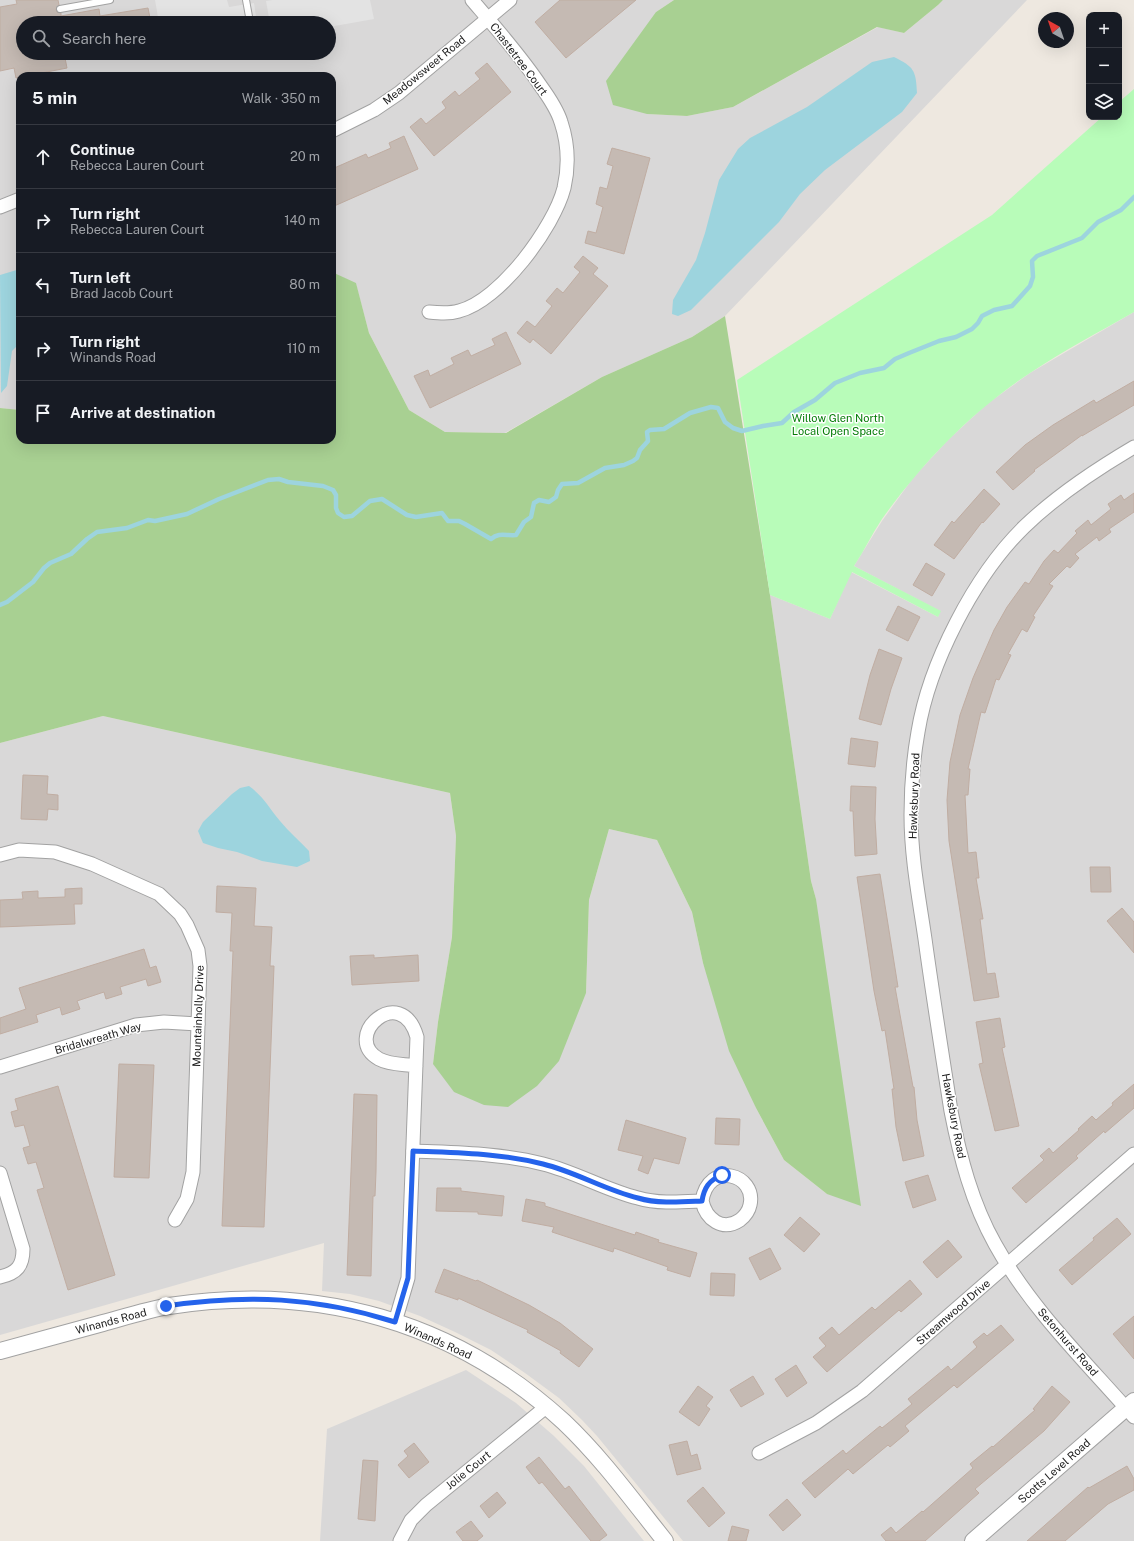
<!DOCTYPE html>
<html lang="en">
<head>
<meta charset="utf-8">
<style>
  :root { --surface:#171b24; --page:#242831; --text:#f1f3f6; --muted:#9ea1a6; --line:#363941 }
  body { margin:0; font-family:"Public Sans",sans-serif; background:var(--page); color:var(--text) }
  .controls { position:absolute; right:12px; top:12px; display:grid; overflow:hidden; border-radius:8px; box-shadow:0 4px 16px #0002 }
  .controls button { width:36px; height:36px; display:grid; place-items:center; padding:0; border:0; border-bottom:1px solid var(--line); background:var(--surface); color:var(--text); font:20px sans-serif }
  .compass { position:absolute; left:1038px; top:12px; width:36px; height:36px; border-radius:50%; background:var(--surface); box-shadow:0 4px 16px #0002; rotate:320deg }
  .stop { position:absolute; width:12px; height:12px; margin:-9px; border:3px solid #2563eb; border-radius:50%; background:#fff }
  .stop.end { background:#2563eb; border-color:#fff; box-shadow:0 1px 4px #0008 }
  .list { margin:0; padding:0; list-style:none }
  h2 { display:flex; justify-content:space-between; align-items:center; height:52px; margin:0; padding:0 16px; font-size:17px }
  h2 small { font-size:13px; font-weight:400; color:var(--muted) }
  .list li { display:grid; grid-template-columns:26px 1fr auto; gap:12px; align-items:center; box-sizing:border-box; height:64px; padding:0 16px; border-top:1px solid var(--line) }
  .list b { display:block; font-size:15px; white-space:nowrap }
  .list p { margin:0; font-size:13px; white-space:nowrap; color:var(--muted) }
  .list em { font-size:13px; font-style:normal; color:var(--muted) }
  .icon { flex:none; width:22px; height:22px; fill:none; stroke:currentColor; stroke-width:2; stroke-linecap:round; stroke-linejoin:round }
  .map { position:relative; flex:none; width:1134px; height:1541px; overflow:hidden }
  .search { position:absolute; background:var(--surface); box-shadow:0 4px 16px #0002; left:16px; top:16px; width:320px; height:44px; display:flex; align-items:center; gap:10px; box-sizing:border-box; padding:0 14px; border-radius:22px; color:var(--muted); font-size:15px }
  .panel { position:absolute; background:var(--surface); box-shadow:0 4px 16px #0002; left:16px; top:72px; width:320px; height:372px; border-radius:12px }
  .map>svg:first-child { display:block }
  .residential { fill:#d9d8d8; fill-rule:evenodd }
  .forest { fill:#a8d092 }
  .park { fill:#b8fcb9 }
  .parking { fill:#e3e3e3 }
  .water { fill:#9dd4de }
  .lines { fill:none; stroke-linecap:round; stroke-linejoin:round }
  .stream { stroke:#9dd4de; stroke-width:4.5 }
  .building { fill:#c5bab3; stroke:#c0ada2 }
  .service-casing { stroke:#a2a2a2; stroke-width:8 }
  .minor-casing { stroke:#a2a2a2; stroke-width:15 }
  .tertiary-casing { stroke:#a2a2a2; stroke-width:18 }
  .service { stroke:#fff; stroke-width:6 }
  .minor { stroke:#fff; stroke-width:13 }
  .tertiary { stroke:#fff; stroke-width:16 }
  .route { stroke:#2563eb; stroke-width:5 }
  .labels { text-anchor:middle; stroke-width:3; stroke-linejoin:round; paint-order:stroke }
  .street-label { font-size:11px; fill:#1b1b1b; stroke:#fff }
  .park-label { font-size:11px; fill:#057d07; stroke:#fff }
</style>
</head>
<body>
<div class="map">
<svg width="1134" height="1541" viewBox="0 0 1134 1541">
  <rect width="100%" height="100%" fill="#eee8e0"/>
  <!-- residential -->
  <g class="residential">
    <path d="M0 0H674L656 12 647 114 687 116 733 107 878 27 904 33 938 5 943 0H1027L725 316 692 337 602 377 505 433 445 432 409 410 369 333 356 284 332 272V76H20V410L0 408ZM23 23H329V53H23Z"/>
    <polygon points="1134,312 1134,1541 683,1541 597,1436 582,1420 559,1398 525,1373 491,1350 455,1332 420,1316 379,1301 350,1294 322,1291 324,1243 0,1335 0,743 103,716 450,793 456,836 452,937 438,1022 433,1064 586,993 589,900 609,829 657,840 692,912 703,963 756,1108 784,1160 827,1194 816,899 811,881 770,595 830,619 851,572 938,617 940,611 854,566 882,521 913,478 948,440 987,404 1030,373"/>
    <polygon points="466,1370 516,1403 554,1436 584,1466 644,1541 320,1541 327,1429"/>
  </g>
  <!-- forest -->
  <g class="forest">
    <polygon points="674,0 943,0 938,5 904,33 877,27 733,107 687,116 647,114 613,105 606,81 656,12"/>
    <polygon points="332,272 356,283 369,333 409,410 445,432 506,433 602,377 692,337 725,316 770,595 811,881 816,899 861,1206 827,1194 784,1160 756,1108 729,1051 703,963 692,912 657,840 609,829 589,900 586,993 559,1061 537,1086 508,1107 484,1105 454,1092 433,1064 438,1022 452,937 456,836 450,793 103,716 0,743 0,408 20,410 20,440 332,440"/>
  </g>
  <!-- park -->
  <path class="park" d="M1134 89V312C1099 332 1063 351 1030 373 971 412 922 463 882 519 872 534 864 551 854 566L941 611 938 617 852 572 830 619 770 595 737 380 992 215 1102 117H1119V102Z"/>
  <!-- parking -->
  <g class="parking">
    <polygon points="155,0 227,0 229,7 254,3 257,23 159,23"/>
    <polygon points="273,0 370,0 374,19 329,27 329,23 270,23 266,1"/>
  </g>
  <!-- water -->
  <g class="water">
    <path d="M894 57C914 67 916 70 917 93L902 112 825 170 800 194 779 222 691 310 678 316 672 314 673 300 696 260 705 233 719 180 738 149 750 138 807 107 872 62Z"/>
    <polygon points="20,269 20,343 12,351 7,386 1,393 0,275"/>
    <path d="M249 786C264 797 269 808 280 821 289 832 300 841 309 851L310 861 297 867 262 861 237 852 218 848 203 843 198 831 203 822 232 794 240 788Z"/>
  </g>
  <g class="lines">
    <!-- stream -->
    <path class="stream" d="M0 605 7 602 33 582 44 568 50 563 71 554 87 539 97 532 127 528 148 520 155 521 187 514 219 499 268 480 279 479 288 482 323 486 333 490 336 495V508L338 513 344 517 352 516 370 501 382 499 407 515 416 517 442 513 448 521H459L465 524 491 539C499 532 506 536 516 535L524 522 531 517 534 503 539 500 549 502 556 497 558 490 562 484 578 483 605 468 624 465 633 461 637 458 640 450 648 441 647 432 650 430 664 429 690 413 711 407 718 408 725 422 733 428 742 431 763 426 782 423 794 412 815 400 835 383 860 373 884 368 895 359 909 353 939 341 956 337 972 329 978 323 982 316 994 310 1012 306 1030 286 1033 277 1032 261 1037 256 1082 238 1098 222 1121 210 1134 197"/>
  </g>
  <!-- building -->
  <g class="building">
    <polygon points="16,0 58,0 59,5 56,9 57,12 61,13 61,16 99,9 100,16 148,8 151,23 23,23 23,53 64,53 67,68 16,78 14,68 0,71 0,7 17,4"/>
    <polygon points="560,0 636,0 566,58 535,22"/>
    <polygon points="487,63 511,92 434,156 410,127 421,118 426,124 446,108 442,102 455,91 459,96 480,79 475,73"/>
    <polygon points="404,136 418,169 332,207 332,169 366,154 368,158 391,148 389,143"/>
    <polygon points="612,148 650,158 624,254 585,243 588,231 596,233 603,207 596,204 600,187 607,189 613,166 607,164"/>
    <polygon points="583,256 598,268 593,274 608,286 551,354 533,339 530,343 517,333 527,321 535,327 552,306 546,301 557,288 563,293 580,272 574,267"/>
    <polygon points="506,332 521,364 430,408 414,376 428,370 430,376 454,364 451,358 468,350 471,356 495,345 492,339"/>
    <polygon points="1134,381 1134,405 1082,436 1082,435 1034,470 1035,471 1013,490 996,472 1025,445 1053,425 1094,400 1096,403"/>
    <polygon points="984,489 1000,504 983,523 982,522 954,559 934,545 952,521 954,523"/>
    <polygon points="1134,493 1134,512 1109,529 1111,532 1099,541 1097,537 1075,554 1079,558 1070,568 1067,566 1049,584 1053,586 1033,616 1035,617 1027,632 1022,629 1008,654 1011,655 999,680 996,679 985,713 981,712 968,769 970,769 968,795 965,795 968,853 976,852 979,878 976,878 983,919 980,919 987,974 995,973 999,997 974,1001 949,841 947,800 950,762 960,715 973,678 994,630 1007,607 1025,582 1029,584 1044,561 1054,550 1058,553 1077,533 1075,531 1088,520 1091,525 1111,509 1108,504 1121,495 1124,500"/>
    <polygon points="926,563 945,574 932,596 913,585"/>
    <polygon points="898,606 920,617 908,641 886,630"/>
    <polygon points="879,649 902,658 891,689 881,725 859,719 870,675"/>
    <polygon points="851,738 878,742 875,767 848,764"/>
    <polygon points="23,775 48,776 47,794 58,795 58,810 48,809 47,820 21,819"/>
    <polygon points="851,786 876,787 875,819 877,854 855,856 853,811 850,811"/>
    <polygon points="1090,867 1110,867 1111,892 1091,892"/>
    <polygon points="880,874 898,987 895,987 913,1087 914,1087 917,1120 924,1156 903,1161 896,1127 892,1089 894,1089 885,1030 882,1031 874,991 857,877"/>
    <polygon points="217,886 256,888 254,926 272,927 270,966 274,966 264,1227 222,1226 233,951 230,951 232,913 216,912"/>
    <polygon points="82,888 82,904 74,904 75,924 0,927 0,900 23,899 22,892 38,891 38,898 65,897 65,889"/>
    <polygon points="1122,908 1134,922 1134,953 1107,921"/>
    <polygon points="144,949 150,968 156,966 161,982 148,986 146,979 120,987 122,994 106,999 104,992 77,1001 80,1009 62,1015 60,1007 36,1015 38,1022 0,1034 0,1018 26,1009 19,988"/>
    <polygon points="374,955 374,958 418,955 419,981 352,985 350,956"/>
    <polygon points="1000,1018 1005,1047 1002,1048 1019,1126 995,1131 979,1064 983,1063 976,1022"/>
    <polygon points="119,1064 154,1065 149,1178 114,1177"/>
    <polygon points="1134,1084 1134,1108 1105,1133 1104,1131 1076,1156 1078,1158 1026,1203 1012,1188 1044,1160 1040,1156 1049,1148 1053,1153 1079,1130 1078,1129 1092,1116 1096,1120 1113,1105 1112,1103"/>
    <polygon points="58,1086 115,1275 68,1290 37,1190 44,1188 36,1162 28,1164 23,1148 30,1146 24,1125 15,1127 11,1112 18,1110 15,1099"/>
    <polygon points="354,1094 377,1095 376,1172 375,1196 373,1196 371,1276 347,1275"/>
    <polygon points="716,1118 740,1119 739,1145 715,1144"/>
    <polygon points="626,1120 686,1138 679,1164 654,1158 648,1174 638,1170 643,1156 618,1150"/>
    <polygon points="928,1175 936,1200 913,1208 905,1182"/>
    <polygon points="437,1188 461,1188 461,1191 504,1196 502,1216 478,1214 478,1212 436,1211"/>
    <polygon points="526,1199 545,1203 545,1206 635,1235 636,1232 659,1240 658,1242 697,1253 690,1277 667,1270 668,1267 614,1248 613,1252 552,1232 554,1227 522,1221"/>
    <polygon points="800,1217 820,1234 804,1252 784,1235"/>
    <polygon points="1117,1218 1131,1234 1072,1285 1059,1270 1094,1240 1093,1238"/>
    <polygon points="948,1240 962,1257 937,1278 923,1262"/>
    <polygon points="770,1248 781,1269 760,1280 749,1258"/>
    <polygon points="444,1269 476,1281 477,1280 529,1305 560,1323 593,1349 579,1367 560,1353 561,1351 527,1332 528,1330 458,1298 458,1300 435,1292"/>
    <polygon points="711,1273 735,1274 734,1296 710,1295"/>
    <polygon points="910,1280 922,1294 901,1312 899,1310 827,1372 813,1357 826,1346 819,1338 832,1327 839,1335 872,1307 875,1310"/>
    <polygon points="1134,1316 1134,1359 1113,1334"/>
    <polygon points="1001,1325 1014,1340 957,1388 954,1385 905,1426 909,1431 890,1447 888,1445 853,1474 848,1469 815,1498 802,1483 843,1450 846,1454 880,1426 882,1428 912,1404 908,1399 948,1366 951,1370 977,1347 973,1342 984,1333 987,1336"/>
    <polygon points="796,1365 807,1383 787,1397 775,1379"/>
    <polygon points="753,1376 764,1394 741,1407 730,1390"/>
    <polygon points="698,1386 713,1397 706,1406 710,1409 699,1426 679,1412"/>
    <polygon points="1052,1386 1070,1402 1044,1431 975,1489 979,1493 925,1541 886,1541 881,1535 891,1527 896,1533 922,1511 923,1512 973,1468 970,1464 992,1446 993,1447 1035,1410 1033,1409"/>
    <polygon points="687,1441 691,1456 697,1454 701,1469 677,1475 669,1445"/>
    <polygon points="414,1443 429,1462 409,1478 398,1465 408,1456 404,1451"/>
    <polygon points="539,1457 565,1489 569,1486 607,1535 599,1541 591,1541 542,1482 539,1484 526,1467"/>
    <polygon points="363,1460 378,1461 375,1521 358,1519"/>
    <polygon points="1127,1466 1134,1479 1134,1490 1108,1504 1065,1541 1027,1541 1088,1487 1089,1488"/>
    <polygon points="703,1487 725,1513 709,1527 687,1501"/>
    <polygon points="497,1492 506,1503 489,1518 480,1506"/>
    <polygon points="787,1499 801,1515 783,1531 769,1515"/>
    <polygon points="471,1521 483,1536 477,1541 463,1541 456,1532"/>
    <polygon points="732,1526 749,1530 746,1541 728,1541"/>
  </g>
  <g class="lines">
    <defs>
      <g id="service">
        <polyline points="246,0 250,22"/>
        <polyline points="60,9 110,0"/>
      </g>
      <g id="minor">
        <polyline points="332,131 374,110 399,93 510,0"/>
        <polyline points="0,207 20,199"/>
        <path d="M429 312C439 313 449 314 459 311 500 301 554 227 564 188 569 166 568 143 561 122 557 109 548 96 540 85 520 55 496 28 472 0"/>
        <path d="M1134 447C1095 470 1057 495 1024 527 974 576 929 664 918 732 913 760 911 788 911 815 911 857 919 898 925 939 933 997 942 1054 951 1111 960 1157 972 1203 995 1244 1031 1309 1085 1361 1134 1417"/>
        <polyline points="0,855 19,850 55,852 92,864 159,894 180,914 187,925 198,950 200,966 193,1172 187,1199 175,1220"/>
        <polyline points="0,1067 136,1025 164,1022 198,1024"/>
        <path d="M413 1151C456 1153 500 1153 543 1164 576 1172 605 1190 638 1198 658 1204 681 1202 702 1201 706 1219 722 1232 740 1220 745 1216 749 1210 750 1205 757 1174 708 1160 702 1201"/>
        <path d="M0 1173 23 1249C23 1266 17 1273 0 1277"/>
        <path d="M395 1322 408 1278 417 1037C401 981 340 1037 379 1059 390 1065 404 1064 416 1066"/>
        <polyline points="759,1453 816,1423 862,1391 1134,1154"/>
        <polyline points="400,1541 411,1520 426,1505 546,1407"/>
      </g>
      <g id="tertiary">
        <path d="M0 1351C34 1342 69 1332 103 1323 125 1317 147 1310 169 1306 317 1283 454 1321 564 1422 602 1458 633 1501 665 1541"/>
        <polyline points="973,1541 1134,1401"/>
      </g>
    </defs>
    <!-- service casing -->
    <use href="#service" class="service-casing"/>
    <!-- minor casing -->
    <use href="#minor" class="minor-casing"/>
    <!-- tertiary casing -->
    <use href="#tertiary" class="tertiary-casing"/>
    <!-- service -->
    <use href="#service" class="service"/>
    <!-- minor -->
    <use href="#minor" class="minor"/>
    <!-- tertiary -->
    <use href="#tertiary" class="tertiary"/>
  </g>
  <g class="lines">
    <!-- route -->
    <path class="route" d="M166 1306C247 1294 316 1297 395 1322L408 1278 413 1151C456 1153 500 1153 543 1164 576 1172 605 1190 638 1198 658 1204 681 1202 702 1201 704 1188 709 1180 722 1175"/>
  </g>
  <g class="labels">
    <!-- street labels -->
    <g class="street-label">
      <text transform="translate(519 59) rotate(53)" y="4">Chastetree Court</text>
      <text transform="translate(424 70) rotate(-39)" y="4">Meadowsweet Road</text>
      <text transform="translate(914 796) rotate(-88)" y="4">Hawksbury Road</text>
      <text transform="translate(198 1016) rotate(-88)" y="4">Mountainholly Drive</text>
      <text transform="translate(98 1038) rotate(-16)" y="4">Bridalwreath Way</text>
      <text transform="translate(954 1116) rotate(79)" y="4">Hawksbury Road</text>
      <text transform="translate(953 1312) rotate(-41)" y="4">Streamwood Drive</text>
      <text transform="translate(111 1321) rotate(-15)" y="4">Winands Road</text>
      <text transform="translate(438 1341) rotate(24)" y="4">Winands Road</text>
      <text transform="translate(1068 1342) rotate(49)" y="4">Setonhurst Road</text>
      <text transform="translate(468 1470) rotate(-39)" y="4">Jolie Court</text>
      <text transform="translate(1054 1471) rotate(-41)" y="4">Scotts Level Road</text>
    </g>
    <!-- park labels -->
    <g class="park-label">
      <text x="838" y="422">Willow Glen North<tspan x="838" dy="13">Local Open Space</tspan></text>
    </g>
  </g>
</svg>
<div class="controls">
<button>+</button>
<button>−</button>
<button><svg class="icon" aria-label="layers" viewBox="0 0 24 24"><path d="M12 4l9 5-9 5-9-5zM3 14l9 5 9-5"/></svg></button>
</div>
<svg class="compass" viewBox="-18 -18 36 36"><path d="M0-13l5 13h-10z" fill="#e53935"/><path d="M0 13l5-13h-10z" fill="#9ea1a6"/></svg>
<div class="stop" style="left:722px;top:1175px"></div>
<div class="stop end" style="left:166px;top:1306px"></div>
<div class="search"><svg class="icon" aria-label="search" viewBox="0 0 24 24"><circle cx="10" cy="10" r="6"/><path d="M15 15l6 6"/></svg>Search here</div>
<section class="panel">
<h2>5 min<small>Walk · 350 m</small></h2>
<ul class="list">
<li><svg class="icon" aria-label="ahead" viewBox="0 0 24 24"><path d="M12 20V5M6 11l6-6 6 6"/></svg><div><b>Continue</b><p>Rebecca Lauren Court</p></div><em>20 m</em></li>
<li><svg class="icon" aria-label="right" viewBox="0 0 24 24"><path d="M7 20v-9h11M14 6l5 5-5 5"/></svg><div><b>Turn right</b><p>Rebecca Lauren Court</p></div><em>140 m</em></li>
<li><svg class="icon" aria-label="left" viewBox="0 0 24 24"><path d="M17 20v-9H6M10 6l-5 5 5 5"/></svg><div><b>Turn left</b><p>Brad Jacob Court</p></div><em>80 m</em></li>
<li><svg class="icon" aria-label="right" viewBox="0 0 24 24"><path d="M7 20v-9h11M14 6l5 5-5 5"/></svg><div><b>Turn right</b><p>Winands Road</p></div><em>110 m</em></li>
<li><svg class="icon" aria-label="arrive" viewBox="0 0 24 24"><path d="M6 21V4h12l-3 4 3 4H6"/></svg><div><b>Arrive at destination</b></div></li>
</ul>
</section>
</div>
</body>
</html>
